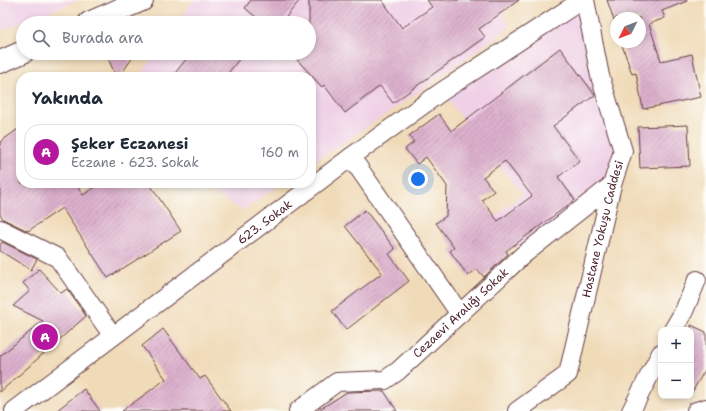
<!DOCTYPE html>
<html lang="tr">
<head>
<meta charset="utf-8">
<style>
  :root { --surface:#fff; --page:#f2f2f3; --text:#1f2937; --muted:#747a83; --line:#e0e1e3; --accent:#b5179e }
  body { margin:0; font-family:"Shantell Sans",sans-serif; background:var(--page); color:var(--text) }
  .controls { position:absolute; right:12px; bottom:12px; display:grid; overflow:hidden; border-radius:8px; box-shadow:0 2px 6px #0003 }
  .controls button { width:36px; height:36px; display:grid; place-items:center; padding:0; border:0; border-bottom:1px solid var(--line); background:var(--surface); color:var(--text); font:20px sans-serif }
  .compass { position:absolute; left:610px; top:12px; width:36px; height:36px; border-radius:50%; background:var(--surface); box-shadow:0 2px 6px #0003; rotate:228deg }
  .you { position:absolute; left:418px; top:179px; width:14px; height:14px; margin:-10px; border:3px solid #fff; border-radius:50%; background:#1a73e8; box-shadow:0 0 0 6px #1a73e833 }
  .badge { display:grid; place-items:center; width:26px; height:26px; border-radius:50%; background:var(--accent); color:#fff; font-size:13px; font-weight:700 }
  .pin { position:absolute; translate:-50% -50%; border:2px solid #fff; box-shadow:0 1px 4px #0006 }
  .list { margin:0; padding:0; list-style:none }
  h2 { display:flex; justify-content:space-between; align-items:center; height:52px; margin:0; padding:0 16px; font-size:17px }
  h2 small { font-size:13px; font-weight:400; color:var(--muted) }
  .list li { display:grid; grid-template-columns:26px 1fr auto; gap:12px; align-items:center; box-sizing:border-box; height:56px; margin:0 8px 8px; padding:0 8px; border:1px solid var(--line); border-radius:16px }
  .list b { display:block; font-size:15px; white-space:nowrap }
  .list p { margin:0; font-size:13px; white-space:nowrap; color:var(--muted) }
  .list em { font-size:13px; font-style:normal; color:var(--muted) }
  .icon { flex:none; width:22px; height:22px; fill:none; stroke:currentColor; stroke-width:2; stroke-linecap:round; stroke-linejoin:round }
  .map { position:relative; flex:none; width:706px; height:411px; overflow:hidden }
  .search { position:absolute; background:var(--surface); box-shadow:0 2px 6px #0003; left:16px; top:16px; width:300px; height:44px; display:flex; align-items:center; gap:10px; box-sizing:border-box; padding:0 14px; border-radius:22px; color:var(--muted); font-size:15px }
  .panel { position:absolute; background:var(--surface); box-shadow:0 2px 6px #0003; left:16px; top:72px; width:300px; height:116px; border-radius:16px }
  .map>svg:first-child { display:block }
  .built { fill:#efd0e6 }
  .building { fill:url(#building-hatch); fill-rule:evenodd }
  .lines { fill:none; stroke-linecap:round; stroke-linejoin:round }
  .minor-casing { stroke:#633b40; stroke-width:20 }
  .secondary-casing { stroke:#633b40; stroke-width:24 }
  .minor { stroke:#fff; stroke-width:18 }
  .secondary { stroke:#fff; stroke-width:22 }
  .labels { text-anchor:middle; stroke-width:3.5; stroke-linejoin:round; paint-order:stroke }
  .street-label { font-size:12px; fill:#4a1f2b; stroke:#fdfcf7 }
</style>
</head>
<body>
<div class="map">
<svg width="706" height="411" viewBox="0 0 706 411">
  <defs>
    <pattern id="building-hatch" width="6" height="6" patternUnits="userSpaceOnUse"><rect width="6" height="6" fill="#ddb1cd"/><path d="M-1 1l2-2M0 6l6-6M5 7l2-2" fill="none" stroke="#b58fa7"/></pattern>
  </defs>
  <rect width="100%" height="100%" fill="#fdfcf7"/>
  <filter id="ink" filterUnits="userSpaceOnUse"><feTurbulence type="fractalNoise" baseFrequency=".025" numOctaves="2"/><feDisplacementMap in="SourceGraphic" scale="8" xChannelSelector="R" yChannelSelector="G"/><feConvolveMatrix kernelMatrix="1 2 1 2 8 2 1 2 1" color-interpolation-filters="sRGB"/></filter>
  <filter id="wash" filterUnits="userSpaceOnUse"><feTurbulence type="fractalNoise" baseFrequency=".012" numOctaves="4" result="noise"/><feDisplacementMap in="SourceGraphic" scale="16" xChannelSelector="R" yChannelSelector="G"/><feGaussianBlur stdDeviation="0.9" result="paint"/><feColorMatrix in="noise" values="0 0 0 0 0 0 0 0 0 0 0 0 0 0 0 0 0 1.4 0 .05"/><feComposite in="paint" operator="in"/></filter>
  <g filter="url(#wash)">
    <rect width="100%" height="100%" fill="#f0dbb9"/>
    <!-- built -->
    <g class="built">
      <polygon points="0,0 79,0 0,31"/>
      <polygon points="194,0 497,0 510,27 394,109 311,164 311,77 139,77 156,53 309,53 309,23 177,23"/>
      <polygon points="582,0 623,151 612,185 523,255 494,217 523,194 441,92"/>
      <polygon points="197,183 283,183 242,210"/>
    </g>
    <g id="blocks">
      <!-- building -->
      <g class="building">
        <polygon points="251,0 300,0 281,23 263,23 245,8"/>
        <polygon points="309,0 382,0 402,28 432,7 427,0 519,0 479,29 485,37 393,103 380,86 345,113 324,85 322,87 291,53 309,53"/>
        <polygon points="607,0 687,0 687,1 662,11 665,18 649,24 661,61 692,54 701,97 643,109 636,73 632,74 621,42 640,42 640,18 616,18 616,26"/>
        <path d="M560 48 595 95 553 126 580 161 558 177 575 200 506 251 508 254 484 277 477 269 468 276 450 251 454 248 436 223 446 216 447 186 426 157 417 164 405 149 414 142 409 136 439 114 451 131ZM505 161 532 196 498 221 482 200 494 191 483 177Z"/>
        <polygon points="106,53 136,53 119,77 116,77"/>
        <polygon points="191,53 244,53 225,77 172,77"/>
        <polygon points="688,125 690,166 640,168 638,127"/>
        <polygon points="21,127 21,183 75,183 83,195 101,183 149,183 181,231 108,278 62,208 28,231 3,219 0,214 0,142"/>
        <polygon points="365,210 395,249 389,254 409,281 346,330 332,311 382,273 345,226"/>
        <polygon points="2,242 37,259 31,270 0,251 0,245"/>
        <polygon points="39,269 61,293 67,289 86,316 0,392 0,356 43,321 13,306 30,291 23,283"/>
        <polygon points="691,325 706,332 706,368 691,394"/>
        <polygon points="163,329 200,379 205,376 231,411 122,411 166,379 142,346"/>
        <polygon points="84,389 100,411 56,411"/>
        <polygon points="384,391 397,411 317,411 347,392"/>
      </g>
    </g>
  </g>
  <g filter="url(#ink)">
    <use href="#blocks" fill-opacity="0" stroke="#633b40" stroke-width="1"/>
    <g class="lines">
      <defs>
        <g id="minor">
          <polyline points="351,157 460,314"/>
          <polyline points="0,229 58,258 113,336"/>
          <polyline points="673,330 684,311 697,280"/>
          <path id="s1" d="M14 411 351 157 441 92 582 0"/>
          <path id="s2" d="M298 411 337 382 385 380 398 371 523 255 612 185"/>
          <path id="s3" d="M517 411 568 374 612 185 623 151 600 76 585 0"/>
          <polyline points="631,411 661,353"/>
          <polyline points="696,411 706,408"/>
        </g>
        <g id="secondary">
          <polyline points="89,23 142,0"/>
          <polyline points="0,62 23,52"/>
        </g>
      </defs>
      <!-- minor casing -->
      <use href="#minor" class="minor-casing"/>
      <!-- secondary casing -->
      <use href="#secondary" class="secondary-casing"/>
      <!-- minor -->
      <use href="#minor" class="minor"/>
      <!-- secondary -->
      <use href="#secondary" class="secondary"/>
    </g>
  </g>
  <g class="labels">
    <!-- street labels -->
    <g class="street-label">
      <text dy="4" stroke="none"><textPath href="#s1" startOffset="314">623. Sokak</textPath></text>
      <text dy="4" stroke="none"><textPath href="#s3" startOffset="212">Hastane Yokuşu Caddesi</textPath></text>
      <text dy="4" stroke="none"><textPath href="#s2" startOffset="198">Cezaevi Aralığı Sokak</textPath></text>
    </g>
  </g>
</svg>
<div class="controls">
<button>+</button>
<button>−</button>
</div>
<svg class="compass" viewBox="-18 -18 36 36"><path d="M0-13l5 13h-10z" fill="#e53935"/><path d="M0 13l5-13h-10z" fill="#747a83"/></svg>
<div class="you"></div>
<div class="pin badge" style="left:45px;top:337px">A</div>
<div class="search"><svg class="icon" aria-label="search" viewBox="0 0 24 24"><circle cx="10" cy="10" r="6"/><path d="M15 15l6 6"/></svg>Burada ara</div>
<section class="panel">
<h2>Yakında<small></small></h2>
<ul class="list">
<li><span class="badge">A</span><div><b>Şeker Eczanesi</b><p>Eczane · 623. Sokak</p></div><em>160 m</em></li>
</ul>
</section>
</div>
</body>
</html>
